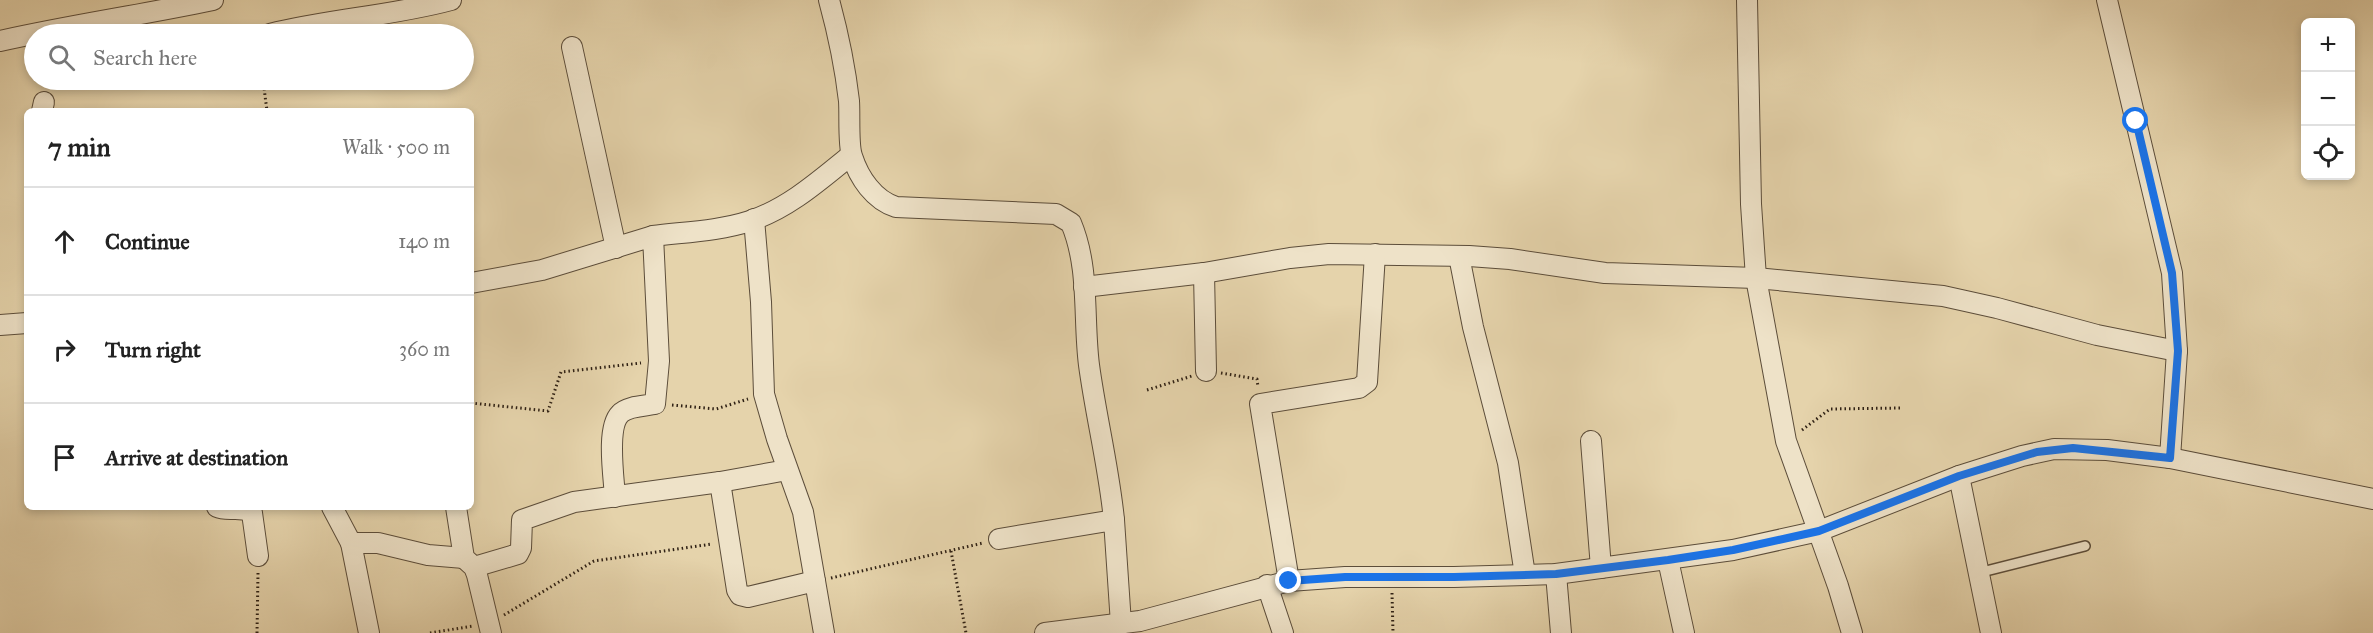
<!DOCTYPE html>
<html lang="en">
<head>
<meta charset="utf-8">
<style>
  :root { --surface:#fff; --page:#f2f2f2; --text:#222; --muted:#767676; --line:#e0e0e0 }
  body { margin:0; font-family:"IM FELL Great Primer",serif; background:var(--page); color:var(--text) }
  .controls { position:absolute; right:18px; top:18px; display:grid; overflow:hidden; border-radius:9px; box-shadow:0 3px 9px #0003 }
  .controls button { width:54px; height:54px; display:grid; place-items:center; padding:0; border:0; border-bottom:2px solid var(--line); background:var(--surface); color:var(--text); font:30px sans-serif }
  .stop { position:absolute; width:18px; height:18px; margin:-14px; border:4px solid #1a73e8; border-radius:50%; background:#fff }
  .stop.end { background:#1a73e8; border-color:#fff; box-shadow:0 2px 6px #0008 }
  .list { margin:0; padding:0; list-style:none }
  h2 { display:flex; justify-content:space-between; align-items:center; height:78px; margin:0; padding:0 24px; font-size:26px }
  h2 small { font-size:20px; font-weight:400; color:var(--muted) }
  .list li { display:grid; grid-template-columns:39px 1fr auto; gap:18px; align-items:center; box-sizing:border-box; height:108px; padding:0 24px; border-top:2px solid var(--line) }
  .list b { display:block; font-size:22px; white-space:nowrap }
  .list em { font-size:20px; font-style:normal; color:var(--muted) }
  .icon { flex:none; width:33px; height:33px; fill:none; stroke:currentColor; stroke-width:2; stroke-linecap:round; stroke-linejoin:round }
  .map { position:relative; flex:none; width:2373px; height:633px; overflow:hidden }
  .search { position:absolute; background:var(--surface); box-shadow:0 3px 9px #0003; left:24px; top:24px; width:450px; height:66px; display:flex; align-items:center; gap:15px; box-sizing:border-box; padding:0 21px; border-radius:33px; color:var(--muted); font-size:22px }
  .panel { position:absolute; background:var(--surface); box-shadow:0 3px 9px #0003; left:24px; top:108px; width:450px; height:402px; border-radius:9px }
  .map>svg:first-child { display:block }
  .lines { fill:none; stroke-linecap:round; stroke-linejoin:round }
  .service-casing { stroke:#5c4d3a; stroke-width:12 }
  .minor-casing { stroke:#5c4d3a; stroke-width:22 }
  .path { stroke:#2e2014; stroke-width:3; stroke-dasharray:1.5 3; stroke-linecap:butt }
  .service { stroke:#eee2c8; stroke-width:9 }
  .minor { stroke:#eee2c8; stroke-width:20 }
  .route { stroke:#1a73e8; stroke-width:8 }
</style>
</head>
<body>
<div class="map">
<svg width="2373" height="633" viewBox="0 0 2373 633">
  <rect width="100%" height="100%" fill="#e5d3ab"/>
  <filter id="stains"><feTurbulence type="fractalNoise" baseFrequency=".00333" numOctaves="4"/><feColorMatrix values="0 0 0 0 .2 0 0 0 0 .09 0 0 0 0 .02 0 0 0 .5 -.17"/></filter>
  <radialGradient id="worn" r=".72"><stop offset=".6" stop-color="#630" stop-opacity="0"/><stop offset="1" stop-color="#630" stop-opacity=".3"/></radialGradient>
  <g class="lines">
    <defs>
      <polyline id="service" points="1978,573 2085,546"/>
      <g id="minor">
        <path d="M829 0C838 33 845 66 849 101 850 115 848 145 852 156 859 178 874 200 896 207L1056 214 1071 223C1090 268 1083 318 1089 365 1096 417 1109 468 1114 520"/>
        <polyline points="1747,0 1751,204 1756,278 1786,441 1838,586 1852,633"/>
        <polyline points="2107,0 2172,273 2177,351 2170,458"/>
        <path d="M270 34C330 19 392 16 451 0"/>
        <path d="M0 41C71 25 142 15 213 0"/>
        <polyline points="572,47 616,248"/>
        <polyline points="42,111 44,102"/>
        <polyline points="754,219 761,302 764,394 777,439 803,512 824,633"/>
        <path d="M653 236C685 232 719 231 750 221 789 208 820 180 851 155"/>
        <polyline points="1459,256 1473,327 1508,463 1525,575"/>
        <polyline points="1204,273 1206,371"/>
        <path d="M471 283 542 270 653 236 659 361 655 404C645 406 627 406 620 414 606 428 614 478 615 497"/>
        <polyline points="1084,287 1204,273 1290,258 1329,254 1469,256 1510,259 1605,273 1756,278 1943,296 1997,308 2097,335 2177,351"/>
        <polyline points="0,325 27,323"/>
        <polyline points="1591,441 1601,568"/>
        <polyline points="1959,476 1991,633"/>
        <polyline points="720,482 737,590 740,595 748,597 815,581"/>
        <path d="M217 507C228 512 242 505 252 513L258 556"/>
        <polyline points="332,507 351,543"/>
        <polyline points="456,507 464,558 474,567 477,575 491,633"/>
        <polyline points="999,539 1114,520 1121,624"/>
        <polyline points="1668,560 1684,633"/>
        <polyline points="474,567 518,554 521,548 522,520 574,502 720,482 787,470"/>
        <polyline points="1556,574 1561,633"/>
        <polyline points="1289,581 1260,404 1359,388 1367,382 1375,254"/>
        <polyline points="1267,585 1283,633"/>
        <polyline points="369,633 351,543 378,543 428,555 464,558"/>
        <polyline points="1045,633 1140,621 1289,581 1345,577 1454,577 1556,574 1733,550 1819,531 1959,476 2022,456 2054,449 2107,450 2170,458 2373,499"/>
      </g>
    </defs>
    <!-- service casing -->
    <use href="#service" class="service-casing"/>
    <!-- minor casing -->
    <use href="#minor" class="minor-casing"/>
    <!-- path -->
    <g class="path">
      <polyline points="263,80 267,111"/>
      <polyline points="1221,373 1257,379 1258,387"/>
      <polyline points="1147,390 1192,376"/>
      <polyline points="471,403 548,411 561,372 641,363"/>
      <polyline points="672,405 716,409 748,399"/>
      <polyline points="1802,430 1830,409 1902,408"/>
      <polyline points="951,551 966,633"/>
      <polyline points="831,578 983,543"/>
      <polyline points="1392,593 1393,633"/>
      <polyline points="504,615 594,561 712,544"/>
      <polyline points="257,633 258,573"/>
      <polyline points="430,633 473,626"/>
    </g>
    <!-- service -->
    <use href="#service" class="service"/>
    <!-- minor -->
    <use href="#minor" class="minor"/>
  </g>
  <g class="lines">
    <!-- route -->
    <polyline class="route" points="1289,581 1345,577 1454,577 1556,574 1668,560 1733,550 1819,531 1959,476 2037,452 2073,448 2170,458 2178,351 2172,273 2136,121"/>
  </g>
  <rect width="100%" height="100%" filter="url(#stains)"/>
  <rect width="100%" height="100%" fill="url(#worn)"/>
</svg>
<div class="controls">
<button>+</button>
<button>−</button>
<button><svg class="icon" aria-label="locate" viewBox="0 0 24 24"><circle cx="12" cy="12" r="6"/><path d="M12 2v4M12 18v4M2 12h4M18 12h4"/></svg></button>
</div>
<div class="stop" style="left:2136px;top:121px"></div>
<div class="stop end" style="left:1289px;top:581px"></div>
<div class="search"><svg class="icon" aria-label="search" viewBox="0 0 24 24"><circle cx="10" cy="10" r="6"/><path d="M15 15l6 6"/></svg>Search here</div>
<section class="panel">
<h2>7 min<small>Walk · 500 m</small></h2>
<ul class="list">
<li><svg class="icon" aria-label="ahead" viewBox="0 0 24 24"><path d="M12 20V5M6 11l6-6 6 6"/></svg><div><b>Continue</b></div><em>140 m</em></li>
<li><svg class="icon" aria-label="right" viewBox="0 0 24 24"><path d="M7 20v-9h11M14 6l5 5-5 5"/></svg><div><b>Turn right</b></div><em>360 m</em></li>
<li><svg class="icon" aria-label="arrive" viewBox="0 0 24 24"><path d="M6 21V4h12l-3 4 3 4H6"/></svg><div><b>Arrive at destination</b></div></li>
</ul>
</section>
</div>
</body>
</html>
